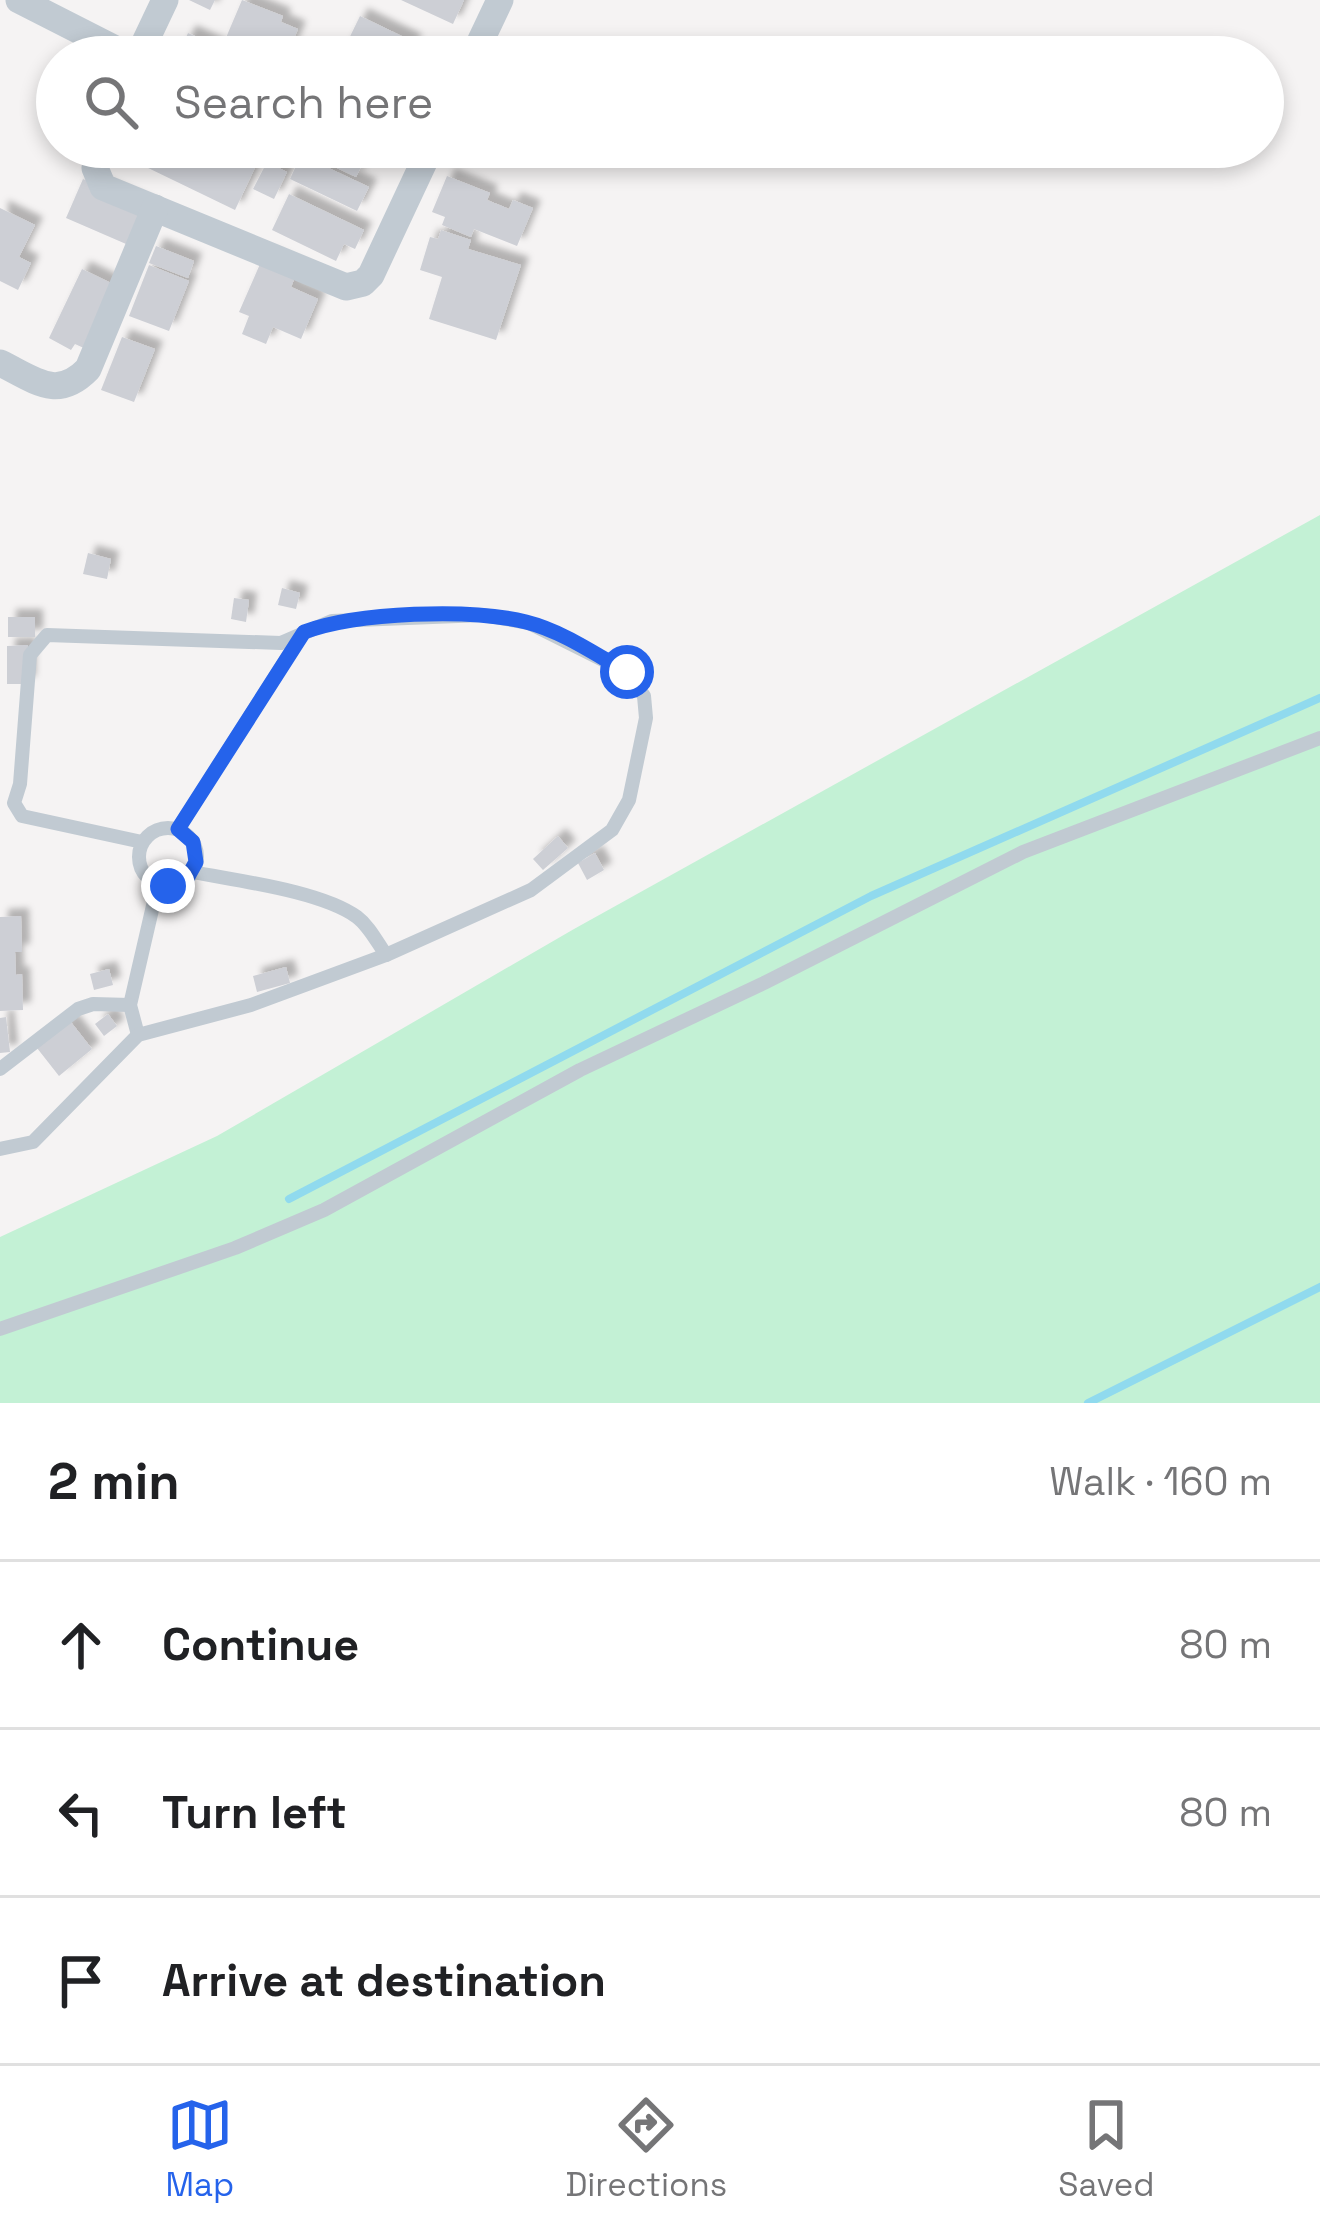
<!DOCTYPE html>
<html lang="en">
<head>
<meta charset="utf-8">
<style>
  :root { --surface:#fff; --page:#f2f2f2; --text:#202124; --muted:#757577; --line:#e0e0e0; --accent:#2563eb }
  body { margin:0; font-family:"Space Grotesk",sans-serif; background:var(--page); color:var(--text) }
  .stop { position:absolute; width:36px; height:36px; margin:-27px; border:9px solid #2563eb; border-radius:50%; background:#fff }
  .stop.end { background:#2563eb; border-color:#fff; box-shadow:0 3px 12px #0008 }
  .list { margin:0; padding:0; list-style:none }
  h2 { display:flex; justify-content:space-between; align-items:center; height:156px; margin:0; padding:0 48px; font-size:51px }
  h2 small { font-size:39px; font-weight:400; color:var(--muted) }
  .list li { display:grid; grid-template-columns:78px 1fr auto; gap:36px; align-items:center; box-sizing:border-box; height:168px; padding:0 48px; border-top:3px solid var(--line) }
  .list b { display:block; font-size:45px; white-space:nowrap }
  .list em { font-size:39px; font-style:normal; color:var(--muted) }
  .icon { flex:none; width:66px; height:66px; fill:none; stroke:currentColor; stroke-width:2; stroke-linecap:round; stroke-linejoin:round }
  .map { position:relative; flex:none; width:1320px; height:1403px; overflow:hidden }
  .search { position:absolute; background:var(--surface); box-shadow:0 6px 18px #0003; left:36px; right:36px; top:36px; height:132px; display:flex; align-items:center; gap:30px; box-sizing:border-box; padding:0 42px; border-radius:66px; color:var(--muted); font-size:45px }
  .sheet { height:660px; background:var(--surface) }
  nav { display:flex; justify-content:space-around; align-items:center; box-sizing:border-box; height:168px; border-top:3px solid var(--line); background:var(--surface); font-size:33px; color:var(--muted) }
  nav a { display:grid; justify-items:center; gap:6px }
  nav .on { color:var(--accent) }
  .map>svg:first-child { display:block }
  .green { fill:#c3f1d5 }
  .lines { fill:none; stroke-linecap:round; stroke-linejoin:round }
  .stream { stroke:#90daee; stroke-width:8 }
  .building { fill:#cdcfd5; filter:url(#shadow) }
  .lane { stroke:#c1cad2; stroke-width:14 }
  .street { stroke:#c1cad2; stroke-width:27 }
  .route { stroke:#2563eb; stroke-width:15 }
</style>
</head>
<body>
<div class="map">
<svg width="1320" height="1403" viewBox="0 0 1320 1403">
  <defs>
    <filter id="shadow"><feDropShadow dx="8" dy="-8" stdDeviation="3" flood-color="#0004"/></filter>
  </defs>
  <rect width="100%" height="100%" fill="#f5f3f3"/>
  <!-- green -->
  <polygon class="green" points="1320,515 1320,1403 0,1403 0,1237 217,1136 574,929"/>
  <g class="lines">
    <!-- stream -->
    <g class="stream">
      <polyline points="289,1199 871,896 1320,698"/>
      <polyline points="1088,1403 1320,1287"/>
    </g>
  </g>
  <!-- building -->
  <g class="building">
    <polygon points="189,0 215,0 210,10"/>
    <polygon points="242,0 283,16 281,22 298,29 286,57 264,57 225,40"/>
    <polygon points="401,0 464,0 453,24"/>
    <polygon points="360,16 414,42 407,57 340,57"/>
    <polygon points="188,33 241,57 177,57"/>
    <polygon points="115,147 239,147 260,157 235,210 113,151"/>
    <polygon points="293,147 371,147 356,177"/>
    <polygon points="301,155 369,187 357,211 290,179"/>
    <polygon points="267,162 287,172 274,199 253,189"/>
    <polygon points="447,176 490,193 487,200 509,209 513,200 533,208 517,246 474,229 471,237 442,225 445,217 432,212"/>
    <polygon points="83,179 150,208 133,247 66,218"/>
    <polygon points="289,194 364,230 355,249 344,244 336,261 272,230"/>
    <polygon points="0,208 35,225 19,257 31,263 18,290 0,281"/>
    <polygon points="441,230 471,240 468,249 521,265 496,340 429,319 442,277 420,270 430,237 438,239"/>
    <polygon points="156,246 194,261 188,278 149,263"/>
    <polygon points="264,255 298,270 291,287 318,299 301,339 273,327 266,344 242,334 249,316 239,312"/>
    <polygon points="149,265 189,281 169,331 129,316"/>
    <polygon points="82,269 117,286 86,349 75,344 71,350 49,338"/>
    <polygon points="122,337 155,349 134,402 101,390"/>
    <polygon points="88,553 111,559 107,579 83,574"/>
    <polygon points="282,588 300,593 296,609 278,605"/>
    <polygon points="234,598 249,600 246,622 231,619"/>
    <rect x="8" y="617" width="27" height="20"/>
    <polygon points="28,645 28,684 7,684 7,646"/>
    <polygon points="558,836 568,848 543,870 533,859"/>
    <polygon points="595,853 604,870 587,880 578,863"/>
    <polygon points="21,916 22,952 15,952 16,975 22,974 23,1010 0,1011 0,917"/>
    <polygon points="286,967 290,983 257,992 253,976"/>
    <polygon points="109,969 113,985 94,990 90,974"/>
    <polygon points="108,1014 117,1026 104,1036 95,1024"/>
    <polygon points="6,1017 10,1052 0,1053 0,1018"/>
    <polygon points="70,1021 92,1049 59,1076 37,1048"/>
  </g>
  <g class="lines">
    <!-- lane -->
    <g class="lane">
      <circle cx="168" cy="857" r="29"/>
      <polyline points="178,829 301,636"/>
      <path d="M193 872C238 881 321 891 357 917 369 926 377 942 386 955"/>
      <polyline points="138,1035 130,1005 158,884"/>
      <polyline points="0,1069 78,1009 93,1004 130,1005"/>
      <polyline points="0,1149 33,1142 138,1035 251,1005 386,955 531,890 612,830 629,800 646,718 644,696 627,672 529,623 483,615 332,621 281,643 47,635 30,655 20,784 14,803 22,816 142,842"/>
      <polyline points="0,1329 235,1248 324,1210 580,1070 764,983 1023,852 1320,738"/>
    </g>
    <!-- street -->
    <g class="street">
      <polyline points="19,0 131,57"/>
      <polyline points="138,57 165,0"/>
      <polyline points="473,57 500,0"/>
      <polyline points="99,147 95,168 103,187 346,287 363,283 371,275 431,147"/>
      <path d="M0 363C35 380 57 401 88 369L155 208"/>
    </g>
  </g>
  <g class="lines">
    <!-- route -->
    <path class="route" d="M168 886 186 880 196 862 193 842 178 829 304 632C358 612 470 608 526 622 562 631 595 654 627 672"/>
  </g>
</svg>
<div class="stop" style="left:627px;top:672px"></div>
<div class="stop end" style="left:168px;top:886px"></div>
<div class="search"><svg class="icon" aria-label="search" viewBox="0 0 24 24"><circle cx="10" cy="10" r="6"/><path d="M15 15l6 6"/></svg>Search here</div>
</div>
<section class="sheet">
<h2>2 min<small>Walk · 160 m</small></h2>
<ul class="list">
<li><svg class="icon" aria-label="ahead" viewBox="0 0 24 24"><path d="M12 20V5M6 11l6-6 6 6"/></svg><div><b>Continue</b></div><em>80 m</em></li>
<li><svg class="icon" aria-label="left" viewBox="0 0 24 24"><path d="M17 20v-9H6M10 6l-5 5 5 5"/></svg><div><b>Turn left</b></div><em>80 m</em></li>
<li><svg class="icon" aria-label="arrive" viewBox="0 0 24 24"><path d="M6 21V4h12l-3 4 3 4H6"/></svg><div><b>Arrive at destination</b></div></li>
</ul>
</section>
<nav>
<a class="on"><svg class="icon" aria-label="map" viewBox="0 0 24 24"><path d="M3 6l6-2 6 2 6-2v14l-6 2-6-2-6 2zM9 4v14M15 6v14"/></svg>Map</a>
<a><svg class="icon" aria-label="directions" viewBox="0 0 24 24"><path d="M12 3l9 9-9 9-9-9zM9 14v-3h6M13 9l2 2-2 2"/></svg>Directions</a>
<a><svg class="icon" aria-label="saved" viewBox="0 0 24 24"><path d="M7 4h10v16l-5-4-5 4z"/></svg>Saved</a>
</nav>
</body>
</html>
